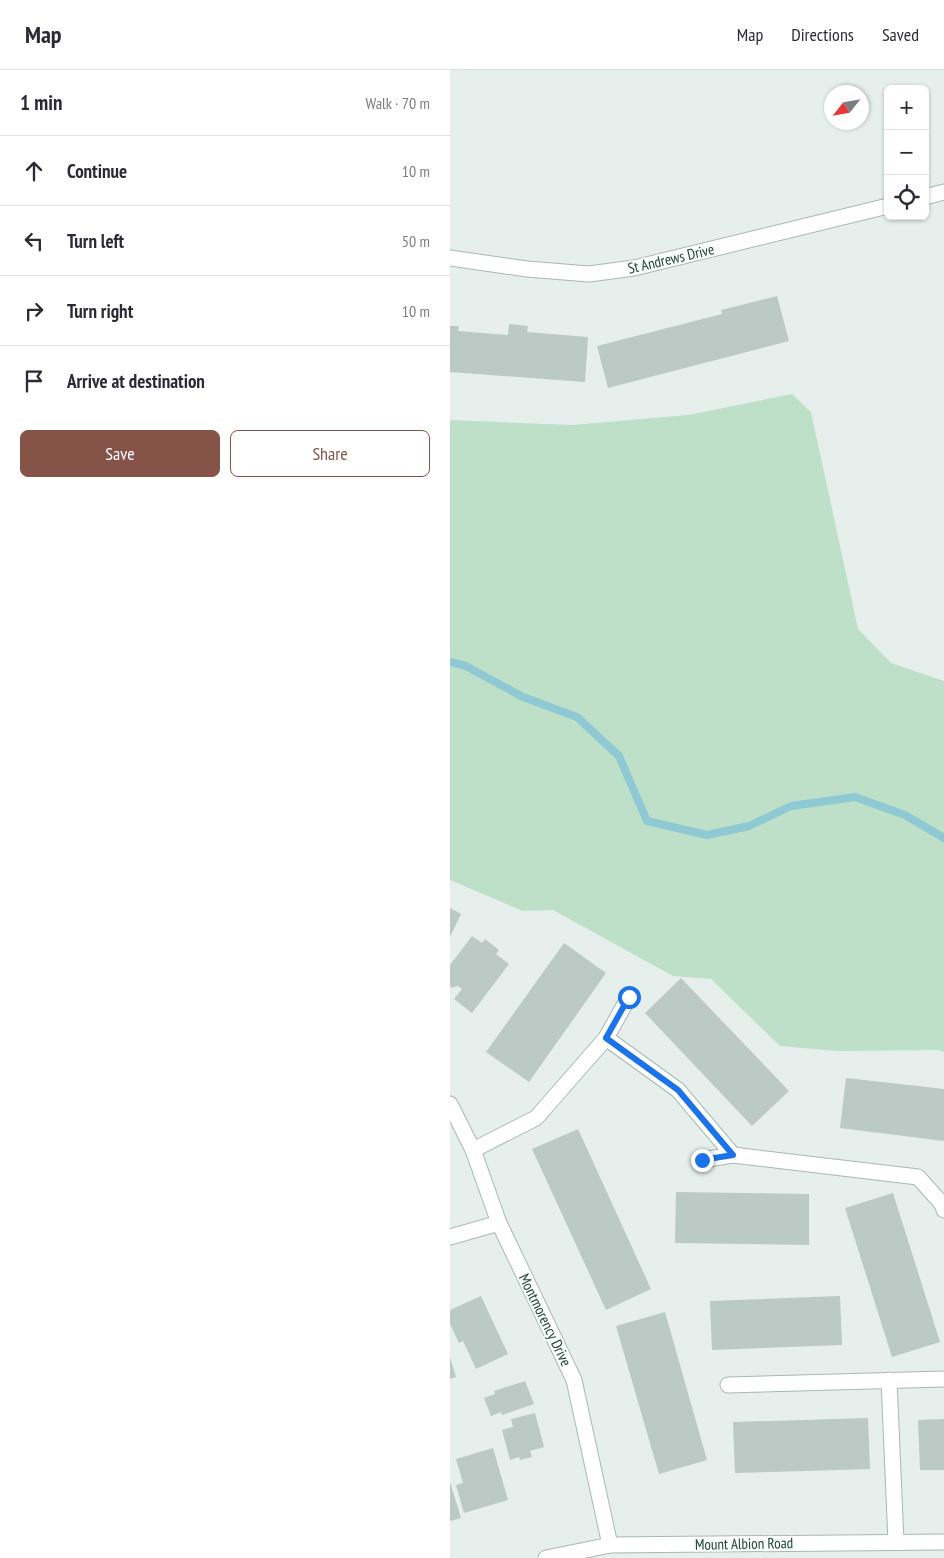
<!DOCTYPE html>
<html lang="en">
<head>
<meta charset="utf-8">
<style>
  :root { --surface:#fff; --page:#f7f7f7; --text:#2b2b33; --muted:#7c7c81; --line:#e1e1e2; --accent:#855347 }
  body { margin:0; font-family:"PT Sans Narrow",sans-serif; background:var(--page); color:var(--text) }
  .controls { position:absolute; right:15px; top:15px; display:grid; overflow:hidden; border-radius:8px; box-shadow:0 1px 4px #0004 }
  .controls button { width:45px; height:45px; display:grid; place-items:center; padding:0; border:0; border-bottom:1px solid var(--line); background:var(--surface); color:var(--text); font:25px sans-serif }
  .compass { position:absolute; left:374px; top:15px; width:45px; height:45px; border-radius:50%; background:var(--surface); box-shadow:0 1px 4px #0004; rotate:239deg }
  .stop { position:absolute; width:15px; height:15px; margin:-11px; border:4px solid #1a73e8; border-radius:50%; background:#fff }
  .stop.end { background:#1a73e8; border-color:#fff; box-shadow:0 1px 5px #0008 }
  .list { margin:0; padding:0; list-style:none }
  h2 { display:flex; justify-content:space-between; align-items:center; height:65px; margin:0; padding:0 20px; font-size:21px }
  h2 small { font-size:16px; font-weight:400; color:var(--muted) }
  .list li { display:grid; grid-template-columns:32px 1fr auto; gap:15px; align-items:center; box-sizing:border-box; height:70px; padding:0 20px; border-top:1px solid var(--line) }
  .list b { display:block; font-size:19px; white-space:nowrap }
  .list em { font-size:16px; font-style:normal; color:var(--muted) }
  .actions { display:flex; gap:10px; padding:15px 20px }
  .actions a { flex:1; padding:11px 0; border:1px solid var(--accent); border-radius:8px; text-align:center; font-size:18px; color:var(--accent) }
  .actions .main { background:var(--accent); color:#fff }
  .icon { flex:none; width:28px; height:28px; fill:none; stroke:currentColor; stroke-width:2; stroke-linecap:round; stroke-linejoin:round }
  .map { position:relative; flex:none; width:494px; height:1488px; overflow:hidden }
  header { display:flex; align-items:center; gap:30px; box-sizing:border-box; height:70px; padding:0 25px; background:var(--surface); border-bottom:1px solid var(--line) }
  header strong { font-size:24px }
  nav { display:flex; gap:28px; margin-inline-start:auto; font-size:18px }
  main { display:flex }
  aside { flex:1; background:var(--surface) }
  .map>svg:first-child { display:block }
  .green { fill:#bfe0c8 }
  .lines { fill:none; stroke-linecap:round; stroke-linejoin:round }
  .stream { stroke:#8ec9d4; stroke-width:8 }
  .building { fill:#bbcac4 }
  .minor-casing { stroke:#a8b8b2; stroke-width:17 }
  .minor { stroke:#fff; stroke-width:15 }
  .route { stroke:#1a73e8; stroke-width:6 }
  .labels { text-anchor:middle; stroke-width:4; stroke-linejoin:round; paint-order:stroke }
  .street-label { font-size:15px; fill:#24423a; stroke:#f7fbf9 }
</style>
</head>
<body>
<header>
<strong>Map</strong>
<nav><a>Map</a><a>Directions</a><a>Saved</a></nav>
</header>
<main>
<aside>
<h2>1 min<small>Walk · 70 m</small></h2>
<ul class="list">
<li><svg class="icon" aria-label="ahead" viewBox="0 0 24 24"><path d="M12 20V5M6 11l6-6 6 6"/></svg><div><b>Continue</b></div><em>10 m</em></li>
<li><svg class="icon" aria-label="left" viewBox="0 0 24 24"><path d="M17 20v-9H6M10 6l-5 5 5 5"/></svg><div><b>Turn left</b></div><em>50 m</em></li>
<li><svg class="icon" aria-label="right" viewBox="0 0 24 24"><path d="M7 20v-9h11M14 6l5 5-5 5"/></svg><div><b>Turn right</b></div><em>10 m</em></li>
<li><svg class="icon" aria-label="arrive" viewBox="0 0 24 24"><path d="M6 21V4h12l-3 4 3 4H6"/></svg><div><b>Arrive at destination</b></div></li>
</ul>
<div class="actions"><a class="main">Save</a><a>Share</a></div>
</aside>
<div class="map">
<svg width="494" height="1488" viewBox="0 0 494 1488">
  <rect width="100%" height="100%" fill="#e6efeb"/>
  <!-- green -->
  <polygon class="green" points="342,324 361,342 408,559 441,593 494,611 494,982 488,980 387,981 330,976 261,909 223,906 103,840 73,841 0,810 0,350 122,355 238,345"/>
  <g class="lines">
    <!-- stream -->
    <polyline class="stream" points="0,592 16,596 73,627 127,647 169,686 197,751 257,765 299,756 341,736 405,727 455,745 494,768"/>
  </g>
  <!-- building -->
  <g class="building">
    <polygon points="327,226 339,271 158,318 147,276 272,244 271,240"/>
    <polygon points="59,254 78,256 77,262 138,267 135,312 0,302 0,256 9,256 8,261 58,265"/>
    <polygon points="0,838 11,844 0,867"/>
    <polygon points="22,866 32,873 35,869 49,880 46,884 59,894 22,943 4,929 12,919 8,916 2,918 0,916 0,895"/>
    <polygon points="114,873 156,903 79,1012 36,982"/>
    <polygon points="231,908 339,1021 302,1056 195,943"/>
    <polygon points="396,1008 494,1019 494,1071 390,1058"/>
    <polygon points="128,1059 201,1219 156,1240 82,1079"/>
    <polygon points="226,1122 359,1124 359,1175 225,1173"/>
    <polygon points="443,1123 490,1272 442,1287 395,1138"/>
    <polygon points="31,1226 58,1284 26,1299 13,1271 9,1273 0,1254 0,1240"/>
    <polygon points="390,1226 392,1275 262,1280 260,1231"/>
    <polygon points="215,1242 257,1390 209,1404 166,1256"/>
    <polygon points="0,1287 6,1307 0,1309"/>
    <polygon points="75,1311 84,1334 52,1345 51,1342 41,1346 34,1328 45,1324 44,1321"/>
    <polygon points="85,1343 94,1377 80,1381 82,1387 70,1390 69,1387 60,1390 52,1360 63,1357 61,1349"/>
    <polygon points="418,1348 420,1399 285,1403 283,1352"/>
    <polygon points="494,1349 494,1400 470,1400 468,1350"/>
    <polygon points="43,1378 58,1430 14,1443 6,1415 13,1413 6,1389"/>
    <polygon points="0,1412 11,1448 0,1451"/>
  </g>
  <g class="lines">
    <defs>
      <g id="minor">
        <polyline points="475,127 494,122"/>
        <polyline points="0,188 77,199 139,204 184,198 438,136"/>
        <polyline points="156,968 228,1020 283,1085"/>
        <polyline points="0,1034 23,1080 49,1153 124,1310 160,1475"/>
        <polyline points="23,1080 86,1048 156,968 179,927"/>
        <polyline points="252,1090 283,1085 468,1107 493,1135 494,1140"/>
        <polyline points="0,1167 49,1153"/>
        <polyline points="439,1310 446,1472"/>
        <polyline points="278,1315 494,1309"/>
        <polyline points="96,1488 160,1475 494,1472"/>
      </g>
    </defs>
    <!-- minor casing -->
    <use href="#minor" class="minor-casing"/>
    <!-- minor -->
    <use href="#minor" class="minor"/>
  </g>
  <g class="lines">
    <!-- route -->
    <polyline class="route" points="179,927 156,968 228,1020 283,1085 252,1090"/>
  </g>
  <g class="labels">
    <!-- street labels -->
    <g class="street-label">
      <text transform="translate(221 189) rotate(-13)" y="5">St Andrews Drive</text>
      <text transform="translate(95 1250) rotate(64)" y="5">Montmorency Drive</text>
      <text transform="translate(294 1474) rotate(-1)" y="5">Mount Albion Road</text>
    </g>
  </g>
</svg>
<div class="controls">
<button>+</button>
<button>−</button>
<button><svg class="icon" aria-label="locate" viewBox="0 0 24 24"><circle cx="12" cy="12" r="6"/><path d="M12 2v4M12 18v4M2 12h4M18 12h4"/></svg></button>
</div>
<svg class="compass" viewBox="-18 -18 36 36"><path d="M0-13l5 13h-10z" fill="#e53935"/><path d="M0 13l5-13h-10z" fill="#7c7c81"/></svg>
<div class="stop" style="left:179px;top:927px"></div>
<div class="stop end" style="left:252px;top:1090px"></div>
</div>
</main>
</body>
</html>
